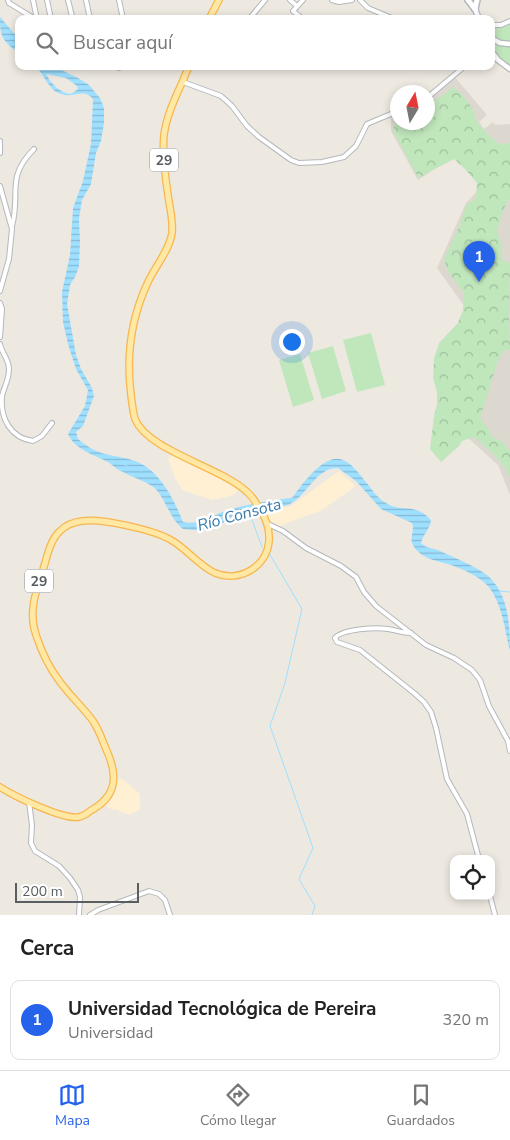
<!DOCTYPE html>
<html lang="es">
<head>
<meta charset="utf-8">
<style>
  :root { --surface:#fff; --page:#f2f2f2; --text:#222; --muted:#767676; --line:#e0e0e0; --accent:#2563eb }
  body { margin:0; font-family:"Nunito Sans",sans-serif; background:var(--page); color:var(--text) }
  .controls { position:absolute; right:15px; bottom:15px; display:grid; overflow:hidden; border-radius:10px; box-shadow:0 2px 8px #0003 }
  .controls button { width:45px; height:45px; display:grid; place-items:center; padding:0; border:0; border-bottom:1px solid var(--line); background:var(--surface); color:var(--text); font:25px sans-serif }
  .compass { position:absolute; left:390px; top:85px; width:45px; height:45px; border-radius:50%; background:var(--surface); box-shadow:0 2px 8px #0003; rotate:10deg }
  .scale { position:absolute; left:15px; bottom:12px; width:124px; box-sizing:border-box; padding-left:5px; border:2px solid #595e62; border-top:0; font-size:14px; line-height:18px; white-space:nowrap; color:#595e62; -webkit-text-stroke:4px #fff; paint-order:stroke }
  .you { position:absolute; left:291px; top:341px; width:18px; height:18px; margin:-12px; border:4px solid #fff; border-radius:50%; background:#1a73e8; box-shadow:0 0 0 8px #1a73e833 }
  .badge { display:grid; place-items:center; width:32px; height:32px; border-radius:50%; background:var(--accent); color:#fff; font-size:16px; font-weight:700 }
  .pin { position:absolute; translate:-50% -41px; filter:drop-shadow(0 1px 2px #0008) }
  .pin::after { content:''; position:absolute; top:26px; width:18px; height:15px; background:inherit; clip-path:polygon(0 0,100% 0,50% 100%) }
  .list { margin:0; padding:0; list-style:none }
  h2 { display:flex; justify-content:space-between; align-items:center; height:65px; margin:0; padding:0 20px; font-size:21px }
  h2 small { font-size:16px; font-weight:400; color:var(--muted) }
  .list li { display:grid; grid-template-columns:32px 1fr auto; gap:15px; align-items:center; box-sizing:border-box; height:80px; margin:0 10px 10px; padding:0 10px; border:1px solid var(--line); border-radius:10px }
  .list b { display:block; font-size:19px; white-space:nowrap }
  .list p { margin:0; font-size:16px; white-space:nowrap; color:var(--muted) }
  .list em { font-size:16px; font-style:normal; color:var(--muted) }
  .icon { flex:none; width:28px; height:28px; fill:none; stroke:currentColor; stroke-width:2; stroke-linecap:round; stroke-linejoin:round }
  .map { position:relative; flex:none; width:510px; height:915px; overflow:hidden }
  .search { position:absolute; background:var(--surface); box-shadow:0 2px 8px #0003; left:15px; right:15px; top:15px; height:55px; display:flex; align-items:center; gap:12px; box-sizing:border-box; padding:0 18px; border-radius:10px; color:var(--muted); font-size:19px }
  .sheet { height:155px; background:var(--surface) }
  nav { display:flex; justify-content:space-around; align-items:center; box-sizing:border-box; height:70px; border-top:1px solid var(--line); background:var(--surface); font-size:14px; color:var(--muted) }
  nav a { display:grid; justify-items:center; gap:2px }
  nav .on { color:var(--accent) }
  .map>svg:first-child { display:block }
  .commercial { fill:#fff0d4 }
  .education { fill:#ddd8cf }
  .forest { fill:url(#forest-crowns) }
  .park { fill:#c0e6bc }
  .water { fill:url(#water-rules); fill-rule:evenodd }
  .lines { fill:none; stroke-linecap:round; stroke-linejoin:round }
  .stream { stroke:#9fdfff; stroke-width:1 }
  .minor-casing { stroke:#b4b8bc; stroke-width:6 }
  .tertiary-casing { stroke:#b4b8bc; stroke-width:7 }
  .secondary-casing { stroke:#b3b7bc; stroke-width:8 }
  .primary-casing { stroke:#f6b651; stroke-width:8 }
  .minor { stroke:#fff; stroke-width:4 }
  .tertiary { stroke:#fff; stroke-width:4.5 }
  .secondary { stroke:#fff; stroke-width:5 }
  .primary { stroke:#ffe7a4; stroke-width:5.5 }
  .labels { text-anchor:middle; stroke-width:5; stroke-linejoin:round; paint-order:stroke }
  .shield { fill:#fff; stroke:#8b8e91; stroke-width:1 }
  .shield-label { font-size:14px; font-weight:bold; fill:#595e62 }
  .water-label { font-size:16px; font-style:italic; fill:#377bab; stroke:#fff }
</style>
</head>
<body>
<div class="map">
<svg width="510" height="915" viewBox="0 0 510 915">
  <defs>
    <pattern id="forest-crowns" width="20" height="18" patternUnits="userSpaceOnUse" patternTransform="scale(1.25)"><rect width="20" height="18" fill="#c0e6bc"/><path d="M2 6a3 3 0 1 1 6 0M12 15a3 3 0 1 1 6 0" fill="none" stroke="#9fbe9c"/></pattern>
    <pattern id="water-rules" width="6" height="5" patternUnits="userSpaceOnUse" patternTransform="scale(1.25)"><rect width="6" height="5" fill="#9fdfff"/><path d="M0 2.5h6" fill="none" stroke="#85b8d2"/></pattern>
  </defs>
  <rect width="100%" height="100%" fill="#ede9e1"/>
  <!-- commercial -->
  <g class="commercial">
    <polygon points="174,453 241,489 231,496 212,500 182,490 175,478 168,459"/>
    <polygon points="339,471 356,486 322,510 280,526 269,523 264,511 291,506"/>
    <polygon points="116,778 122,779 140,794 140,809 130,815 115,809 113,810 102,804 114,786"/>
  </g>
  <!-- education -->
  <polygon class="education" points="454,76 487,115 479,122 484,129 493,122 495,125 510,124 510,495 498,465 444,416 466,334 465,307 437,268 466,203 482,186 454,156 418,180 391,131 391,114 397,111 398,122 428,122 428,97"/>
  <!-- forest -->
  <path class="forest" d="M452 87C461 91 469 102 473 111 475 113 474 116 475 118 476 123 495 142 500 144L510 143V198L503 210 497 231 502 246V260L510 263 509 315 510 350H504L498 361 480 418 489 430 492 437 503 442 510 451V477C502 460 489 450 474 437L462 441 459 446 441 462 430 449 434 416 437 404V392L433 378 434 358 439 343 458 323 463 310 464 293 448 271 444 259 460 225 466 205 476 198 477 183 465 169 454 159 418 178 393 130 397 119 398 122H428V105C436 98 445 96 452 87Z"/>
  <!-- park -->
  <g class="park">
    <polygon points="510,21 510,69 491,51 491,25"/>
    <polygon points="371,333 385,385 357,392 343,340"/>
    <polygon points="333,346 346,391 322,399 308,353"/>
    <polygon points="300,354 314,400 293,407 279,360"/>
  </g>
  <!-- water -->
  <g class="water">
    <path d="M0 17 19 39V53C2 41 0 37 0 17Z"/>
    <path d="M35 66H53L78 78 89 85 100 98 104 108V123L101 141 96 153 91 184 82 200 79 218 80 242 79 266 76 275 70 285 67 304 76 355 81 369 92 388 94 396 83 426 76 432 78 439C100 457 107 453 132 460 158 467 174 499 183 522 201 526 212 515 228 510 248 504 269 501 290 498L293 497C301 485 323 456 339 459 349 460 359 473 365 481 372 489 377 498 386 503 401 513 415 502 431 520 430 530 422 535 421 544 428 549 435 548 442 552 454 557 478 568 487 575 509 594 510 625 510 651 505 630 502 602 487 585 479 577 465 570 454 566 440 561 421 560 413 545 409 538 415 531 412 523L381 509 356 481 338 468C317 467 307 495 290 504 285 507 278 506 272 507 259 510 246 513 234 516 226 519 221 526 214 528 204 531 193 530 183 529 168 517 165 495 152 486 143 480 131 477 121 471 116 469 113 465 108 462 95 455 75 450 68 434L85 406 88 390 76 369 68 344 63 322 62 292 70 255 73 208 83 181 91 144 93 99C83 87 73 99 61 94 48 90 45 75 35 66ZM46 74 66 78 77 86 78 89 71 94C59 93 51 83 46 74Z"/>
  </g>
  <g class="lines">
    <!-- stream -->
    <g class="stream">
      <polyline points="113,461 142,471"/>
      <polyline points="307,479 313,473"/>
      <polyline points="249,512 262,547"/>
      <polyline points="421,544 428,548"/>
      <polyline points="269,553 302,609 285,683 270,726 313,848 299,879 315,906 312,915"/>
      <polyline points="498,591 510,592"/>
    </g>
    <defs>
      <g id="minor">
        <polyline points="8,0 9,3 35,19"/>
        <polyline points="33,0 37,19"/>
        <polyline points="47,0 51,19"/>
        <polyline points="68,0 72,16 71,19"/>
        <polyline points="86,0 90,19"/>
        <polyline points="119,0 123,19"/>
        <polyline points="290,0 297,6"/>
        <polyline points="332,0 339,2 352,0"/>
        <polyline points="360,0 368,8 394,19"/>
        <polyline points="250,18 265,0"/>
        <polyline points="303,19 293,11 303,0"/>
        <polyline points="492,25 501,25 510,21"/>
        <polyline points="114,66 119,68 125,66"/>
        <polyline points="183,82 221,96 232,106 247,126 259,137 291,160 299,163 322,162 344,157 356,146 367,124 398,111"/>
        <polyline points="428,97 465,66"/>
        <polyline points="0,141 0,153"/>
        <polyline points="0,186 12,229 9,259 0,291"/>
        <path d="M12 226C21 194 5 178 34 149"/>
        <polyline points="0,303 2,309 0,337"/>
        <path d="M0 344C2 354 9 359 9 369 9 380 4 387 2 396 0 419 11 438 33 441L42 436 52 423"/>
        <polyline points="268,524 283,531 306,548 341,566 356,577 364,592 376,606 426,645 454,658 472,670 480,680 489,706 508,741 510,751"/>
        <path d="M411 633C402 633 396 630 388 629 376 627 342 629 335 638L337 642 360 650 414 693 424 702 431 712 436 728 447 779 467 814 479 859"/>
        <polyline points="29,802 32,825 31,843 35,851 59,866 70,878 78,890 80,897 79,915"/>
        <polyline points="490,896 495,915"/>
        <polyline points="90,915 98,910 149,891 159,894 165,900 170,915"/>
      </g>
      <g id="tertiary">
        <polyline points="475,9 479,19"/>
        <polyline points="491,38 500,43 510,44"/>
        <polyline points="491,51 498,60 510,69"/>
      </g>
      <g id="secondary">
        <polyline points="468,0 475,9"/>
        <polyline points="475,9 477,0"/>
      </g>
      <g id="primary">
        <polyline points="209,19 219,0"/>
        <path d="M0 787C14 796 63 820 79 817 84 816 87 814 90 811 118 796 118 775 106 749 102 739 99 730 93 721 82 706 68 694 58 679 48 666 41 650 36 635 28 612 36 591 43 570 47 557 50 540 60 531 66 525 74 522 82 521 101 518 154 530 171 540 187 549 198 565 215 573 239 583 267 567 269 541 270 527 265 517 258 506 255 501 252 496 247 492 221 467 148 451 135 419 133 412 132 403 131 395 126 356 131 318 148 282 155 267 170 249 172 233 173 223 171 212 169 202 166 181 162 157 164 135 167 111 180 89 189 66"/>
      </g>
    </defs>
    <!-- minor casing -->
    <use href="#minor" class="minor-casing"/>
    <!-- tertiary casing -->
    <use href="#tertiary" class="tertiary-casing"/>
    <!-- secondary casing -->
    <use href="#secondary" class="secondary-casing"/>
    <!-- primary casing -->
    <use href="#primary" class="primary-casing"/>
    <!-- minor -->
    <use href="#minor" class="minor"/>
    <!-- tertiary -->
    <use href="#tertiary" class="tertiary"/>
    <!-- secondary -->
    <use href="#secondary" class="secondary"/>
    <!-- primary -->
    <use href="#primary" class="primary"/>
  </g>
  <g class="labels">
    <!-- shield labels -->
    <g class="shield">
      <rect x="150" y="148.5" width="28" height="23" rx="4"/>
      <rect x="25" y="569.5" width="28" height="23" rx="4"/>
    </g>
    <g class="shield-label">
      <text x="164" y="165">29</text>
      <text x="39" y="586">29</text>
    </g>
    <!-- water labels -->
    <g class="water-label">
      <text transform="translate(239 514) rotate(-15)" y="6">Río Consota</text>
    </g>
  </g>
</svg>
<div class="controls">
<button><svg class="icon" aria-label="locate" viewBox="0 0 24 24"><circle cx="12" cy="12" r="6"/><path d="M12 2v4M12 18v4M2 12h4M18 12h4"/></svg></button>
</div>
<svg class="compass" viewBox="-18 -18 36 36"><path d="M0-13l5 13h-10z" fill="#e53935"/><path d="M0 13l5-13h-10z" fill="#767676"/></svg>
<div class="scale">200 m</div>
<div class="you"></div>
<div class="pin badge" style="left:479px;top:282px">1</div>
<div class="search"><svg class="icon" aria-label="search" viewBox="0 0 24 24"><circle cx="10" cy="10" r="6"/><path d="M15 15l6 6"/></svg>Buscar aquí</div>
</div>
<section class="sheet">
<h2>Cerca<small></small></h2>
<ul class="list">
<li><span class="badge">1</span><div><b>Universidad Tecnológica de Pereira</b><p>Universidad</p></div><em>320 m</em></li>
</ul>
</section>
<nav>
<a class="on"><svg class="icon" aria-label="map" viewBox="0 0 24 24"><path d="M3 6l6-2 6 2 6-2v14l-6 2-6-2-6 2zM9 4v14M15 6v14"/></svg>Mapa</a>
<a><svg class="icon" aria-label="directions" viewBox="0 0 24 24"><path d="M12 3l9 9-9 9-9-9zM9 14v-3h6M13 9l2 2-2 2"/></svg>Cómo llegar</a>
<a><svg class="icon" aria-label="saved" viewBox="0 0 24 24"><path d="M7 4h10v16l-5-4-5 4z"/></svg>Guardados</a>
</nav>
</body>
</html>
